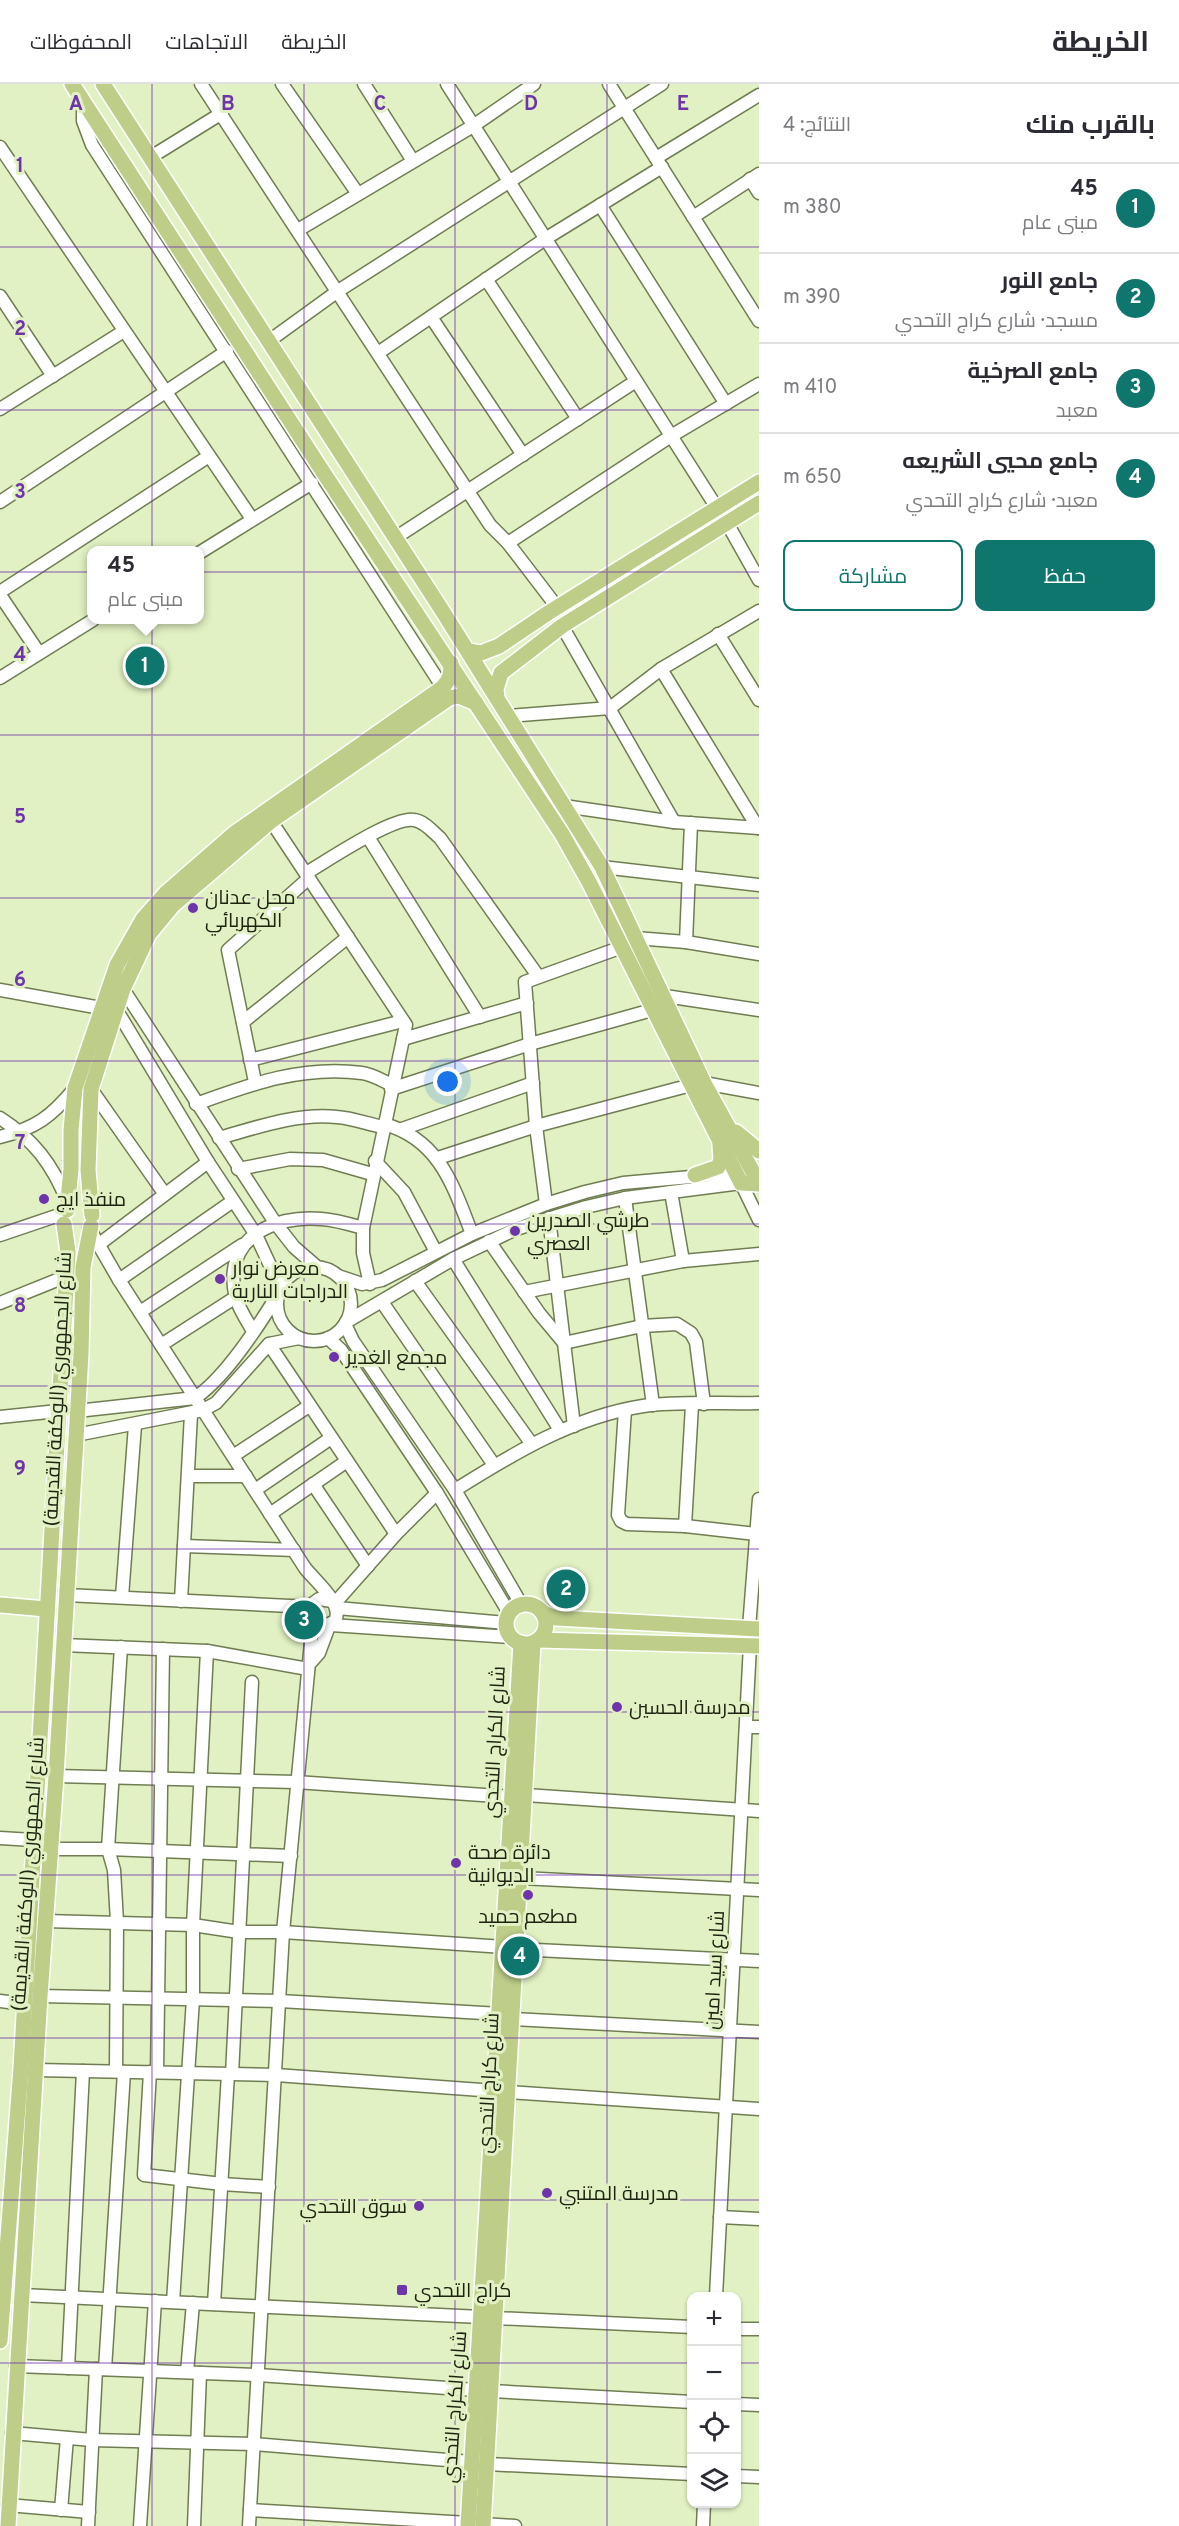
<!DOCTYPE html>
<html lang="ar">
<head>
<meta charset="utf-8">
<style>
  :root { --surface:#fff; --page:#f7f7f7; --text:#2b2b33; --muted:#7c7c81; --line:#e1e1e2; --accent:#0f766e }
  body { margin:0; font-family:Overpass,Cairo,sans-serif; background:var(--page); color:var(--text); direction:rtl }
  .controls { position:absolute; right:18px; bottom:18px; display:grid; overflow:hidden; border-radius:12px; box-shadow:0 2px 4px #0004 }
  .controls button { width:54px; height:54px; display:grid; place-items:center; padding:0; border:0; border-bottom:2px solid var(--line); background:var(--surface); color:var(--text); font:30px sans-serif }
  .you { position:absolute; left:448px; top:998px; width:21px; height:21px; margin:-15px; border:4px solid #fff; border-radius:50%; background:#1a73e8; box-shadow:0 0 0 9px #1a73e833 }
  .badge { display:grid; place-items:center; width:39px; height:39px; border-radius:50%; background:var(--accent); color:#fff; font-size:20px; font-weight:700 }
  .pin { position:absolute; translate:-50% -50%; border:3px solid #fff; box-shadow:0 2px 6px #0006 }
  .popup { position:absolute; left:87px; top:462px; width:117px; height:78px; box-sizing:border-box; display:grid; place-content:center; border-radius:12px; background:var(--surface); filter:drop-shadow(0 2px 4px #0005); font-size:20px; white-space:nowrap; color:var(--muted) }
  .popup b { font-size:22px; color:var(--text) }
  .popup::after { content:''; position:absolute; left:50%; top:100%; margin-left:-12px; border:12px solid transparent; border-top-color:var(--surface) }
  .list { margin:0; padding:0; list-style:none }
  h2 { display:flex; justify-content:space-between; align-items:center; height:78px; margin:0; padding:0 24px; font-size:26px }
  h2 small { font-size:20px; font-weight:400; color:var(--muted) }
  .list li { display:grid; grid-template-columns:39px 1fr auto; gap:18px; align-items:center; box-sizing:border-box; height:90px; padding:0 24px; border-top:2px solid var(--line) }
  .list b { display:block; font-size:22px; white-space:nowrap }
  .list p { margin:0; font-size:20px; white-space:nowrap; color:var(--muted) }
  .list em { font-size:20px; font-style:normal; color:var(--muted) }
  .actions { display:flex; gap:12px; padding:18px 24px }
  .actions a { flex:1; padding:14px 0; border:2px solid var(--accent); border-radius:12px; text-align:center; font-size:21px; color:var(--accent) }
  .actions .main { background:var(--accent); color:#fff }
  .icon { flex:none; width:33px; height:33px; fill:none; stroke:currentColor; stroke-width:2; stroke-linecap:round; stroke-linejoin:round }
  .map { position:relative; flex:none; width:759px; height:2442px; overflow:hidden; direction:ltr }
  header { display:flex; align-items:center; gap:36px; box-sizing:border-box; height:84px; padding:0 30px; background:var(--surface); border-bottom:2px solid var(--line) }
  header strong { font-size:28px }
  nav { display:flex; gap:33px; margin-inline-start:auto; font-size:21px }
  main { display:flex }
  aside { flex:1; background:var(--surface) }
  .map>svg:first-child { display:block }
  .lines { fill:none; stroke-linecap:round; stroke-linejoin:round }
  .minor-casing { stroke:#707d53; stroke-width:15 }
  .major-casing { stroke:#fff; stroke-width:18 }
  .minor { stroke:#fff; stroke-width:12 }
  .major { stroke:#bece89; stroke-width:15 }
  .grid { fill:none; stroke:#6e35ab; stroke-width:1.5; stroke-opacity:0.55 }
  .poi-dot { fill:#6e35ab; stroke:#e2f1c3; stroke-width:2 }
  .labels { text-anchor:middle; stroke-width:6; stroke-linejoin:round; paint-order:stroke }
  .poi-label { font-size:20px; fill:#1d2211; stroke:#e2f1c3; text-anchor:start }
  .street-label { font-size:20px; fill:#1d2211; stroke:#e2f1c3 }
  .grid-label { font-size:20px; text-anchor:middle; font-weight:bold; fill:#6e35ab; stroke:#e2f1c3; stroke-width:6; stroke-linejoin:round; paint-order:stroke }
</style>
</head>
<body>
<header>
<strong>الخريطة</strong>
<nav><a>الخريطة</a><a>الاتجاهات</a><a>المحفوظات</a></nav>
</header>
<main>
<aside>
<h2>بالقرب منك<small>النتائج: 4</small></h2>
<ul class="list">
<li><span class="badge">1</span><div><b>45</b><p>مبنى عام</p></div><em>380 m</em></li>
<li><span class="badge">2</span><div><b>جامع النور</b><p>مسجد · شارع كراج التحدي</p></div><em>390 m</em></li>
<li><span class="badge">3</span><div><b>جامع الصرخية</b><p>معبد</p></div><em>410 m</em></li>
<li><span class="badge">4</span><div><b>جامع محيي الشريعه</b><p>معبد · شارع كراج التحدي</p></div><em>650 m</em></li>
</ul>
<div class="actions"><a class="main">حفظ</a><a>مشاركة</a></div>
</aside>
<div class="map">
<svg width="759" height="2442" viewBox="0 0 759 2442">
  <rect width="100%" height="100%" fill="#e2f1c3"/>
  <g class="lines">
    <defs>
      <g id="minor">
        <polyline points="201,0 490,441 508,459 557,523"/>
        <polyline points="282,0 358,110"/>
        <polyline points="364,0 413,77"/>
        <polyline points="447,0 717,424"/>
        <polyline points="609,0 759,237"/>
        <polyline points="83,17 83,37 92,61 447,610"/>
        <polyline points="0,63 252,435"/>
        <polyline points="151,73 222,29"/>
        <polyline points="656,74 759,11"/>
        <polyline points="750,95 759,109"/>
        <polyline points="600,121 726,320"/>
        <polyline points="693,133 759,90"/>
        <polyline points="298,146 473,42 534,0"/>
        <polyline points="486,195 578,335"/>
        <polyline points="0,212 53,292"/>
        <polyline points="431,233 523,371"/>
        <polyline points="269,257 338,207 662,0"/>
        <polyline points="378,269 545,155 662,83"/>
        <polyline points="0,325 124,247"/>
        <polyline points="0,418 227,267"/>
        <polyline points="727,439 759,496"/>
        <polyline points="395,454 636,297"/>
        <polyline points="508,459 671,352 759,300"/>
        <polyline points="199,469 312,399"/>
        <polyline points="0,508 209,372"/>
        <polyline points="0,511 39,569"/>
        <polyline points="562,542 674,738"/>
        <polyline points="718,550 759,616"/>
        <polyline points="661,585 758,744"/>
        <polyline points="0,594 93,536"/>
        <polyline points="508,632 610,624 661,585 759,527"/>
        <polyline points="564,722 674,738 759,744"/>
        <polyline points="271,737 406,941 363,1144 363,1169 370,1200"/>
        <polyline points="368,753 480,933"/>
        <polyline points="602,783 759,801"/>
        <path d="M306 789C327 777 393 732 414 736 424 737 433 748 440 754L538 892"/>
        <polyline points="635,854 686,858 759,870"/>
        <polyline points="686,858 691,739"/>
        <polyline points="123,905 276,1140 294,1163 317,1183"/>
        <polyline points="0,906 101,924"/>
        <polyline points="665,912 759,926"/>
        <polyline points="116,925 208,1078 256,1151 280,1203"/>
        <polyline points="243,938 348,853"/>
        <polyline points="403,955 527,919"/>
        <polyline points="250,976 403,937"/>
        <polyline points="255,998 228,866 309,794"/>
        <polyline points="704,999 759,1009"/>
        <polyline points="91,1005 164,1109"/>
        <polyline points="391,1005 530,960 652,926"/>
        <path d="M196 1020C251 1000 303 981 362 989 372 990 383 997 392 1001"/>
        <path d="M0 1034C33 1055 53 1081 67 1117"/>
        <path d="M384 1040C439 1055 453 1101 472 1150"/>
        <polyline points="402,1045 533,999"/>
        <path d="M0 1053C36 1044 51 1033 75 1004"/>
        <path d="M219 1054C258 1043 296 1029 337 1033 352 1034 368 1040 383 1043"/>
        <polyline points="438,1074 536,1042 691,1001"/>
        <polyline points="375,1077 404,1108 436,1168"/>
        <polyline points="238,1085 290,1075 323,1076 372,1090"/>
        <polyline points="671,1108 683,1177"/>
        <polyline points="625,1114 653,1321"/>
        <polyline points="546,1120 536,1042 525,898 622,863"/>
        <polyline points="549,1134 574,1342"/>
        <path d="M89 1144 119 1196 305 1484C316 1498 344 1520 335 1537L325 1542 315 1540 310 1530 312 1520 319 1515 332 1517"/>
        <polyline points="0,1151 65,1129"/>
        <polyline points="489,1157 539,1229 564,1259 642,1242 677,1240 691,1249 696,1258 704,1320"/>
        <polyline points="98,1161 208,1078"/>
        <polyline points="453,1175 560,1346"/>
        <circle cx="314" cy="1220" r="37"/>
        <polyline points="338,1192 362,1200 382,1196 472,1150 546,1120 585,1108 623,1099 736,1089"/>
        <polyline points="119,1196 233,1117"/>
        <polyline points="415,1197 531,1359"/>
        <polyline points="524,1208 683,1177 759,1170"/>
        <polyline points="382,1218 494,1381"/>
        <polyline points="0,1219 67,1192"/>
        <polyline points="140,1228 242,1161"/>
        <polyline points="346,1238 453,1175 516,1145 586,1123 625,1114 741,1099 759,1136"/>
        <polyline points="345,1240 353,1257 455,1406 521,1520"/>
        <path d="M253 1247C247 1237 239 1225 236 1214 221 1156 272 1130 322 1135 336 1136 349 1140 363 1144"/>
        <polyline points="328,1254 341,1266 437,1409 509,1529"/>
        <polyline points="269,1260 396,1450"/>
        <polyline points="161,1261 236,1213"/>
        <polyline points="625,1326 618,1431 621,1437 627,1440 685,1442 756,1450"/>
        <path d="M77 1327 195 1314C226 1293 258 1243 278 1210"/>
        <polyline points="0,1333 58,1327"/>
        <polyline points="76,1351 203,1326 216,1319 269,1260 299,1254"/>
        <polyline points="233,1372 309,1322"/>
        <polyline points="188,1392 246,1392"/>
        <polyline points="313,1400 368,1482"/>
        <polyline points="255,1406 331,1354"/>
        <path d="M455 1406C514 1369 573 1333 643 1322 678 1317 724 1320 759 1319"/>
        <polyline points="270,1430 347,1377"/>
        <polyline points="685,1442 692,1321"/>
        <polyline points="184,1462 294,1466"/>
        <polyline points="66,1511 311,1523"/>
        <polyline points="122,1513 135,1341"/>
        <polyline points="181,1517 191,1330"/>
        <polyline points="335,1519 396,1450 437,1409"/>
        <polyline points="337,1524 506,1539"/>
        <polyline points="331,1541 511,1553"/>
        <polyline points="749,1544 759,1415"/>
        <polyline points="63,1561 207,1567 308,1585"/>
        <polyline points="311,1578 319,1569 329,1542"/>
        <polyline points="746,1643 759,1643"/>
        <polyline points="56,1692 296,1698 512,1713"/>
        <polyline points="526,1711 759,1727"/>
        <polyline points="0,1754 33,1756"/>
        <polyline points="51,1765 108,1765 291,1772"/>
        <polyline points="521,1794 759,1806"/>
        <polyline points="45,1837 193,1841 239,1848 283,1848 504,1863"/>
        <polyline points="516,1865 759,1877"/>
        <polyline points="40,1912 280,1917 500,1930"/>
        <polyline points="0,1917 24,1920"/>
        <polyline points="513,1935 759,1948"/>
        <polyline points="36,1986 276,1991 495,2007"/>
        <polyline points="116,1987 117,1838 114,1786 108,1765 121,1563"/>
        <polyline points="150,1988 144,2091 222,2100 269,2103"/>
        <polyline points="157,1988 163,1565"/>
        <polyline points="232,1990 252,1598"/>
        <polyline points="508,2008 759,2025"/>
        <polyline points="720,2133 759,2135"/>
        <polyline points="22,2211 481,2233"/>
        <polyline points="716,2212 750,1561"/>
        <polyline points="173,2218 193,1915 193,1841 207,1567"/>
        <polyline points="214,2220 228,1990"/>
        <polyline points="495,2234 692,2243"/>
        <polyline points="736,2245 759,2245"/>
        <polyline points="16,2282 258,2291 476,2306"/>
        <polyline points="68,2284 83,1987"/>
        <polyline points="105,2285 124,1988"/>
        <polyline points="187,2288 193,2219"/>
        <polyline points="491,2307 692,2318"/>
        <polyline points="736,2320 759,2321"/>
        <polyline points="12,2349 92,2356 253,2360 471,2378"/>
        <polyline points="487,2380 692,2390"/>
        <polyline points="736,2392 759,2393"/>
        <polyline points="8,2421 89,2428"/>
        <polyline points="61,2426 67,2354"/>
        <polyline points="250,2426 468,2439"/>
        <polyline points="483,2440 515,2442"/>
        <polyline points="88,2442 96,2285"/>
        <polyline points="140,2442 155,2217"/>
        <polyline points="194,2442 200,2289"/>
        <polyline points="249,2442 283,1848 313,1537"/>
        <polyline points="703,2442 704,2420"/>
      </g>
      <g id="major">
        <polyline points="72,0 325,391 562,750 589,798 741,1099 759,1100"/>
        <polyline points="103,0 445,531 602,783 704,999 759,1099"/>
        <polyline points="468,567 481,569 499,562 548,529 759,398"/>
        <polyline points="497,614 496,605 501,589 562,542 759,419"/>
        <polyline points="736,1048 759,1067"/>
        <polyline points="695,1091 718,1083 721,1076 720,1061"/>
        <path d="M67 1126 71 1085V1046L75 1004 117 881 143 835 166 809 235 749 442 604C450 596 451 590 451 579"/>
        <polyline points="92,1131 88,1086 91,1005 123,905 149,850 173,821 271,737 449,614 459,612 476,619"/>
        <circle cx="526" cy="1540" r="20"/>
        <polyline points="0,1521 46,1525"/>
        <polyline points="543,1529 556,1534 759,1545"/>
        <polyline points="538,1556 759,1562"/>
        <polyline points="0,2257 21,1984 68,1168 64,1140"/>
        <polyline points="8,2442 40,1912 56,1692 81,1270 83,1183 91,1142"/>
        <polyline points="468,2442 521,1559"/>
        <polyline points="483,2442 533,1559"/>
      </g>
    </defs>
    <!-- minor casing -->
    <use href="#minor" class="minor-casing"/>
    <!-- major casing -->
    <use href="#major" class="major-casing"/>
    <!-- minor -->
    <use href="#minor" class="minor"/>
    <!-- major -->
    <use href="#major" class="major"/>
  </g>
  <!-- grid -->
  <path class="grid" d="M152 0V2442M304 0V2442M455 0V2442M607 0V2442M0 163H759M0 326H759M0 488H759M0 651H759M0 814H759M0 977H759M0 1140H759M0 1302H759M0 1465H759M0 1628H759M0 1791H759M0 1954H759M0 2116H759M0 2279H692M736 2279H759"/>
  <!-- markers -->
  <g class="poi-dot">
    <circle cx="193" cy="824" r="6"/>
    <circle cx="44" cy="1115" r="6"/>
    <circle cx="515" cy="1147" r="6"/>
    <circle cx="220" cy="1195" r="6"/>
    <circle cx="334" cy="1273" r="6"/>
    <circle cx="617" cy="1623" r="6"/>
    <circle cx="456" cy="1779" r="6"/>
    <circle cx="528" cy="1811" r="6"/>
    <circle cx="547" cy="2109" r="6"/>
    <circle cx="419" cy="2122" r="6"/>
    <rect x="396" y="2200" width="12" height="12" rx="3"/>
  </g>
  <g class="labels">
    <!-- poi labels -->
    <g class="poi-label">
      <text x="205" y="820">محل عدنان<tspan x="205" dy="23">الكهربائي</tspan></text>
      <text x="56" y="1122">منفذ ايج</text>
      <text x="527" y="1143">طرشي الصدرين<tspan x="527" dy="23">العصري</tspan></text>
      <text x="232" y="1191">معرض نوار<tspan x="232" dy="23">الدراجات النارية</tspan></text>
      <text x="346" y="1280">مجمع الغدير</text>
      <text x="629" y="1630">مدرسة الحسين</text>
      <text x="468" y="1775">دائرة صحة<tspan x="468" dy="23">الديوانية</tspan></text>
      <text x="528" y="1839" text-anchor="middle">مطعم حميد</text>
      <text x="559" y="2116">مدرسة المتنبي</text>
      <text x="407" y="2129" text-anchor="end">سوق التحدي</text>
      <text x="414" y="2213">كراج التحدي</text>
    </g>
    <!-- street labels -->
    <g class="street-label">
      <text transform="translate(57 1305) rotate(-87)" y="7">شارع الجمهوري (الوكفة القديمة)</text>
      <text transform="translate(494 1658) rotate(-87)" y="7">شارع الكراج التحدي</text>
      <text transform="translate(27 1790) rotate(-86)" y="7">شارع الجمهوري (الوكفة القديمة)</text>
      <text transform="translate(714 1886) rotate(-87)" y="7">شارع سيد امين</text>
      <text transform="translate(488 1999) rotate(-87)" y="7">شارع كراج التحدي</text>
      <text transform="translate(454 2323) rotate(-86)" y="7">شارع الكراج التحدي</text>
    </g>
  </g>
  <g class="grid-label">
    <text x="76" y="26">A</text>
    <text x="228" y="26">B</text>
    <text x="380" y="26">C</text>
    <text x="531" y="26">D</text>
    <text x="683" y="26">E</text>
    <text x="20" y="88">1</text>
    <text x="20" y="251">2</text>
    <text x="20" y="414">3</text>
    <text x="20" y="577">4</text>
    <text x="20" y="739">5</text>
    <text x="20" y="902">6</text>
    <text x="20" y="1065">7</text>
    <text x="20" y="1228">8</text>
    <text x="20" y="1391">9</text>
  </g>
</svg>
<div class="controls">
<button>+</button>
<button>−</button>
<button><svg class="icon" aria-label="locate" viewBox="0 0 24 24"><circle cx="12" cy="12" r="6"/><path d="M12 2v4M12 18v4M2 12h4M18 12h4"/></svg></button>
<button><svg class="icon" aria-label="layers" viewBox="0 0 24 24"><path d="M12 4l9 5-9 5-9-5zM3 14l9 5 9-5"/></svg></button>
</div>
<div class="you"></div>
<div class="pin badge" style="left:145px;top:582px">1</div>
<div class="popup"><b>45</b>مبنى عام</div>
<div class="pin badge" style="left:566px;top:1505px">2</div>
<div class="pin badge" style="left:304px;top:1536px">3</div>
<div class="pin badge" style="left:520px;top:1872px">4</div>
</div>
</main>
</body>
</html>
